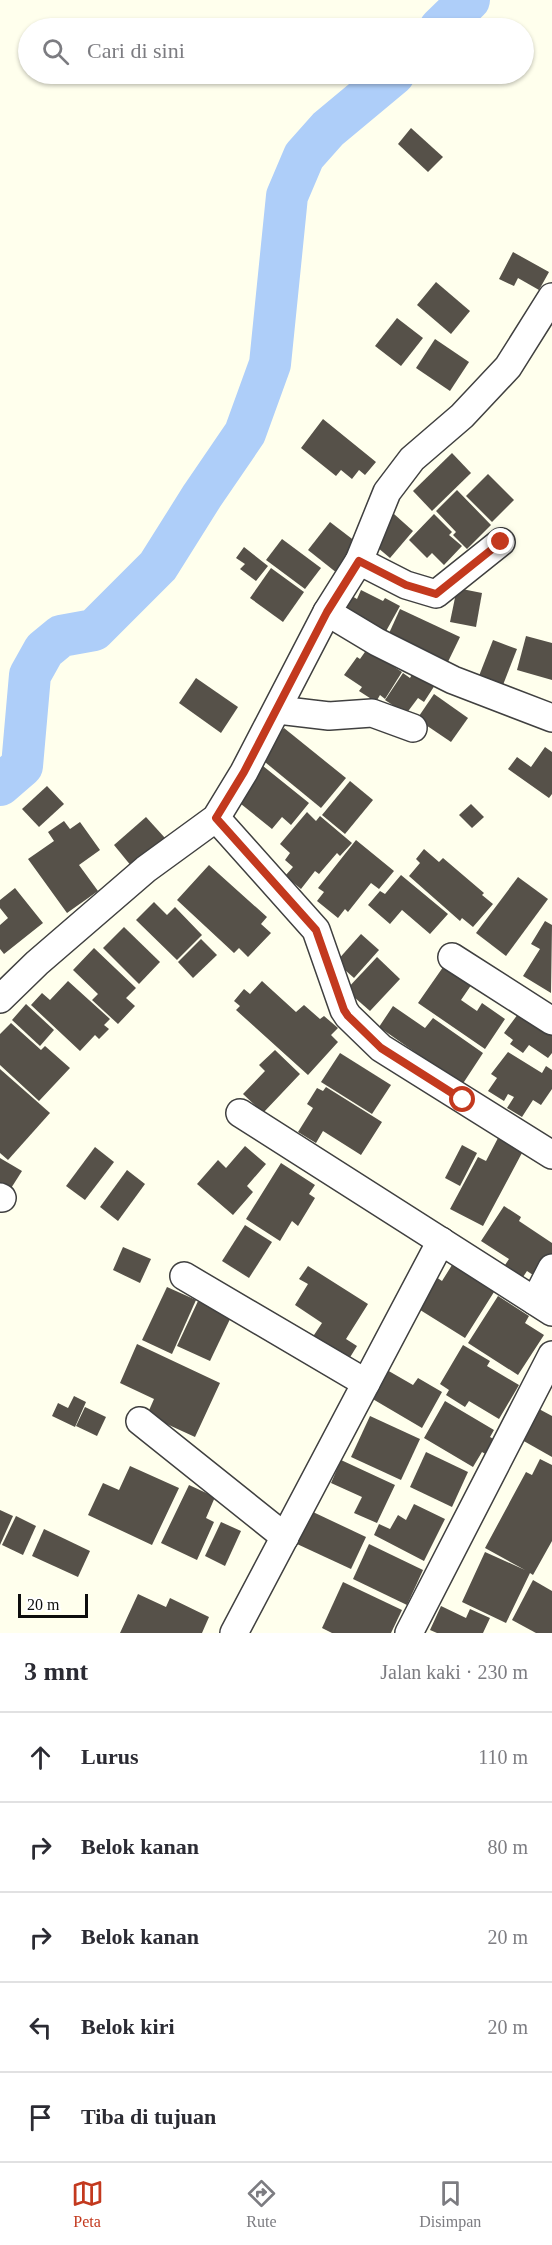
<!DOCTYPE html>
<html lang="id">
<head>
<meta charset="utf-8">
<style>
  :root { --surface:#fff; --page:#f7f7f7; --text:#2b2b33; --muted:#7c7c81; --line:#e1e1e2; --accent:#c3391e }
  body { margin:0; font-family:Georgia,serif; background:var(--page); color:var(--text) }
  .scale { position:absolute; left:18px; bottom:15px; width:70px; box-sizing:border-box; padding-left:6px; border:3px solid #0d0d0d; border-top:0; font-size:16px; line-height:21px; white-space:nowrap; color:#0d0d0d; -webkit-text-stroke:4px #fff; paint-order:stroke }
  .stop { position:absolute; width:18px; height:18px; margin:-14px; border:4px solid #c3391e; border-radius:50%; background:#fff }
  .stop.end { background:#c3391e; border-color:#fff; box-shadow:0 2px 6px #0008 }
  .list { margin:0; padding:0; list-style:none }
  h2 { display:flex; justify-content:space-between; align-items:center; height:78px; margin:0; padding:0 24px; font-size:26px }
  h2 small { font-size:20px; font-weight:400; color:var(--muted) }
  .list li { display:grid; grid-template-columns:39px 1fr auto; gap:18px; align-items:center; box-sizing:border-box; height:90px; padding:0 24px; border-top:2px solid var(--line) }
  .list b { display:block; font-size:22px; white-space:nowrap }
  .list em { font-size:20px; font-style:normal; color:var(--muted) }
  .icon { flex:none; width:33px; height:33px; fill:none; stroke:currentColor; stroke-width:2; stroke-linecap:round; stroke-linejoin:round }
  .map { position:relative; flex:none; width:552px; height:1633px; overflow:hidden }
  .search { position:absolute; background:var(--surface); box-shadow:0 2px 4px #0004; left:18px; right:18px; top:18px; height:66px; display:flex; align-items:center; gap:15px; box-sizing:border-box; padding:0 21px; border-radius:33px; color:var(--muted); font-size:22px }
  .sheet { height:528px; background:var(--surface) }
  nav { display:flex; justify-content:space-around; align-items:center; box-sizing:border-box; height:84px; border-top:2px solid var(--line); background:var(--surface); font-size:16px; color:var(--muted) }
  nav a { display:grid; justify-items:center; gap:3px }
  nav .on { color:var(--accent) }
  .map>svg:first-child { display:block }
  .lines { fill:none; stroke-linecap:round; stroke-linejoin:round }
  .river { stroke:#aecef9; stroke-width:42 }
  .building { fill:#565149 }
  .street-casing { stroke:#404040; stroke-width:30 }
  .street { stroke:#fff; stroke-width:27 }
  .route { stroke:#c3391e; stroke-width:8 }
</style>
</head>
<body>
<div class="map">
<svg width="552" height="1633" viewBox="0 0 552 1633">
  <rect width="100%" height="100%" fill="#ffffed"/>
  <g class="lines">
    <!-- river -->
    <g class="river">
      <polyline points="440,28 469,0"/>
      <polyline points="0,785 22,766 30,675 44,650 61,636 94,630 158,566 202,496 245,433 270,364 287,196 304,156 328,129 394,74"/>
    </g>
  </g>
  <!-- building -->
  <g class="building">
    <polygon points="411,128 443,157 428,172 398,144"/>
    <polygon points="513,252 549,272 539,290 518,278 514,286 499,279"/>
    <polygon points="436,282 470,311 451,334 417,305"/>
    <polygon points="397,318 423,338 401,366 375,346"/>
    <polygon points="435,339 469,362 450,391 416,368"/>
    <polygon points="323,419 376,462 365,475 359,470 352,479 341,470 336,476 301,448"/>
    <polygon points="452,453 471,473 432,511 413,491"/>
    <polygon points="488,474 514,500 492,522 466,496"/>
    <polygon points="457,490 491,525 467,549 453,535 456,532 436,511"/>
    <polygon points="394,514 413,531 390,558 371,542"/>
    <polygon points="434,514 452,532 449,535 462,546 444,565 432,553 427,558 409,540"/>
    <polygon points="330,522 360,545 337,573 308,550"/>
    <polygon points="282,539 321,568 305,589 266,560"/>
    <polygon points="244,547 268,566 256,581 240,569 245,564 236,558"/>
    <polygon points="271,568 304,592 283,622 250,598"/>
    <polygon points="457,588 482,593 476,627 450,622"/>
    <polygon points="361,590 383,601 385,598 400,606 385,633 341,610 350,595 357,599"/>
    <polygon points="400,609 460,637 445,668 386,640"/>
    <polygon points="526,636 552,643 552,680 517,670"/>
    <polygon points="493,640 517,649 501,690 477,681"/>
    <polygon points="367,649 402,672 385,699 380,695 376,702 359,691 362,687 344,675 357,657 360,659"/>
    <polygon points="414,671 435,685 424,702 418,698 406,714 385,700 403,673 410,678"/>
    <polygon points="196,678 238,707 221,733 179,703"/>
    <polygon points="434,694 468,718 451,742 417,719"/>
    <polygon points="284,728 346,778 321,808 260,758"/>
    <polygon points="545,747 552,752 552,794 549,798 508,769 517,757 531,767"/>
    <polygon points="263,766 309,803 291,825 282,817 272,829 236,800"/>
    <polygon points="350,781 373,800 345,834 322,815"/>
    <polygon points="47,786 64,804 39,827 22,809"/>
    <polygon points="471,804 484,817 472,828 459,815"/>
    <polygon points="307,812 316,821 320,816 352,843 340,856 337,853 319,874 315,871 301,889 285,876 293,867 285,860 290,853 280,844"/>
    <polygon points="146,817 165,838 132,867 114,845"/>
    <polygon points="64,821 70,829 80,822 100,850 79,865 98,891 67,913 28,859 54,841 48,832"/>
    <polygon points="356,840 394,871 379,889 371,883 348,912 345,909 338,918 317,901 324,892 318,888"/>
    <polygon points="424,849 439,862 443,858 484,893 482,895 493,904 473,927 462,918 460,921 409,876 420,863 416,859"/>
    <polygon points="209,865 267,917 261,924 271,933 248,957 239,948 234,953 177,900"/>
    <polygon points="401,875 448,914 430,934 402,910 390,924 368,905 380,891 385,894"/>
    <polygon points="518,877 548,899 506,956 476,933"/>
    <polygon points="15,888 43,923 4,954 0,949 0,925 8,918 0,908 0,900"/>
    <polygon points="154,902 167,915 175,907 202,935 177,960 136,920"/>
    <polygon points="545,921 552,925 551,993 523,976 540,949 531,944"/>
    <polygon points="124,927 160,962 139,984 103,948"/>
    <polygon points="361,934 379,950 354,978 336,962"/>
    <polygon points="201,939 217,955 193,978 178,962"/>
    <polygon points="94,948 136,988 126,998 135,1006 118,1024 92,1000 98,994 73,970"/>
    <polygon points="377,957 400,979 370,1011 346,990"/>
    <polygon points="448,960 476,978 461,1000 477,1011 482,1003 505,1019 485,1049 418,1003"/>
    <polygon points="68,981 110,1019 104,1025 109,1029 99,1039 95,1035 80,1051 31,1005 42,993 50,1000"/>
    <polygon points="262,981 296,1012 304,1005 320,1019 324,1016 338,1028 331,1035 338,1042 308,1075 236,1010 240,1006 234,1001 244,989 250,994"/>
    <polygon points="26,1004 54,1030 40,1046 12,1020"/>
    <polygon points="393,1006 425,1028 433,1018 483,1053 462,1085 379,1027"/>
    <polygon points="518,1014 552,1033 552,1053 548,1058 529,1045 523,1053 510,1044 513,1040 504,1033"/>
    <polygon points="11,1023 41,1050 45,1046 70,1068 39,1101 0,1065 0,1034"/>
    <polygon points="275,1050 300,1074 263,1113 243,1094 265,1071 259,1065"/>
    <polygon points="508,1052 542,1073 546,1066 552,1070 552,1089 541,1105 533,1100 522,1117 507,1108 514,1097 508,1094 504,1101 488,1091 497,1078 491,1074"/>
    <polygon points="340,1053 391,1085 372,1114 321,1082"/>
    <polygon points="0,1069 50,1113 8,1160 0,1153"/>
    <polygon points="326,1087 382,1122 361,1155 323,1131 316,1143 298,1132 313,1108 307,1104 317,1088 323,1091"/>
    <polygon points="498,1138 523,1151 483,1226 450,1209 478,1157 486,1161"/>
    <polygon points="462,1145 477,1153 460,1186 445,1178"/>
    <polygon points="245,1146 266,1164 247,1186 253,1192 233,1215 197,1184 218,1160 226,1168"/>
    <polygon points="95,1147 114,1162 85,1200 66,1186"/>
    <polygon points="0,1158 22,1171 8,1193 0,1188"/>
    <polygon points="281,1163 315,1185 309,1194 315,1198 298,1226 292,1221 280,1241 246,1219"/>
    <polygon points="127,1170 145,1184 118,1221 100,1207"/>
    <polygon points="504,1206 521,1217 519,1221 552,1243 552,1260 539,1279 527,1271 523,1277 505,1265 509,1259 481,1241"/>
    <polygon points="245,1225 272,1242 249,1278 222,1261"/>
    <polygon points="123,1247 151,1259 140,1283 113,1270"/>
    <polygon points="452,1265 494,1292 465,1338 417,1308 436,1277 442,1281"/>
    <polygon points="308,1266 368,1304 346,1339 357,1346 344,1367 308,1344 322,1323 295,1305 308,1284 299,1279"/>
    <polygon points="167,1287 196,1300 172,1354 142,1340"/>
    <polygon points="498,1296 529,1316 525,1323 544,1335 518,1375 468,1343"/>
    <polygon points="198,1301 231,1317 210,1361 177,1346"/>
    <polygon points="137,1344 220,1383 195,1437 147,1415 154,1399 120,1383"/>
    <polygon points="463,1345 490,1361 487,1366 519,1385 499,1419 469,1401 465,1407 446,1395 449,1390 440,1384"/>
    <polygon points="387,1370 413,1385 418,1378 442,1392 422,1428 371,1398"/>
    <polygon points="74,1396 86,1402 75,1427 52,1416 58,1403 68,1408"/>
    <polygon points="445,1401 494,1430 490,1437 495,1440 487,1455 482,1452 473,1467 424,1438"/>
    <polygon points="85,1407 106,1417 97,1436 76,1426"/>
    <polygon points="539,1409 552,1416 552,1457 522,1440"/>
    <polygon points="370,1416 420,1439 401,1480 351,1457"/>
    <polygon points="426,1452 468,1472 452,1507 410,1487"/>
    <polygon points="540,1459 552,1465 552,1541 533,1575 530,1573 506,1623 462,1602 485,1552 525,1570 485,1548 526,1472 532,1475"/>
    <polygon points="341,1460 395,1485 377,1523 354,1513 362,1497 331,1483"/>
    <polygon points="130,1466 179,1488 152,1545 88,1515 103,1483 119,1490"/>
    <polygon points="189,1485 215,1497 206,1518 214,1522 197,1560 161,1543"/>
    <polygon points="414,1504 445,1519 424,1561 374,1535 379,1524 390,1529 398,1515 406,1520"/>
    <polygon points="0,1510 13,1516 0,1545"/>
    <polygon points="313,1512 366,1537 351,1569 297,1544"/>
    <polygon points="16,1516 36,1526 23,1555 2,1545"/>
    <polygon points="221,1522 241,1531 225,1566 205,1556"/>
    <polygon points="44,1529 90,1551 78,1577 32,1556"/>
    <polygon points="369,1544 423,1570 407,1605 353,1579"/>
    <polygon points="533,1580 552,1591 552,1633 536,1633 512,1620"/>
    <polygon points="343,1582 402,1610 391,1633 332,1633 322,1628"/>
    <polygon points="138,1594 166,1607 170,1598 209,1617 202,1633 120,1633"/>
    <polygon points="441,1606 466,1618 470,1609 490,1618 483,1633 437,1633 430,1630"/>
  </g>
  <g class="lines">
    <defs>
      <g id="street">
        <polyline points="359,561 406,585 436,594 501,542"/>
        <polyline points="327,612 377,642 453,680 552,718"/>
        <polyline points="278,710 329,716 372,713 413,728"/>
        <polyline points="216,818 316,930 344,1010 348,1016 381,1048 552,1155"/>
        <polyline points="452,957 552,1021"/>
        <polyline points="0,999 37,963 146,869 216,818 244,772 327,612 359,561 387,492 412,459 462,416 508,367 552,297"/>
        <polyline points="240,1113 552,1312"/>
        <polyline points="0,1197 2,1198"/>
        <polyline points="184,1276 366,1383"/>
        <polyline points="535,1301 552,1268"/>
        <polyline points="140,1421 285,1537"/>
        <polyline points="234,1633 441,1241"/>
        <polyline points="409,1633 552,1355"/>
      </g>
    </defs>
    <!-- street casing -->
    <use href="#street" class="street-casing"/>
    <!-- street -->
    <use href="#street" class="street"/>
  </g>
  <g class="lines">
    <!-- route -->
    <polyline class="route" points="463,1100 381,1048 348,1016 344,1010 316,930 216,818 244,772 327,612 359,561 406,585 436,594 501,542"/>
  </g>
</svg>
<div class="scale">20 m</div>
<div class="stop" style="left:463px;top:1100px"></div>
<div class="stop end" style="left:501px;top:542px"></div>
<div class="search"><svg class="icon" aria-label="search" viewBox="0 0 24 24"><circle cx="10" cy="10" r="6"/><path d="M15 15l6 6"/></svg>Cari di sini</div>
</div>
<section class="sheet">
<h2>3 mnt<small>Jalan kaki · 230 m</small></h2>
<ul class="list">
<li><svg class="icon" aria-label="ahead" viewBox="0 0 24 24"><path d="M12 20V5M6 11l6-6 6 6"/></svg><div><b>Lurus</b></div><em>110 m</em></li>
<li><svg class="icon" aria-label="right" viewBox="0 0 24 24"><path d="M7 20v-9h11M14 6l5 5-5 5"/></svg><div><b>Belok kanan</b></div><em>80 m</em></li>
<li><svg class="icon" aria-label="right" viewBox="0 0 24 24"><path d="M7 20v-9h11M14 6l5 5-5 5"/></svg><div><b>Belok kanan</b></div><em>20 m</em></li>
<li><svg class="icon" aria-label="left" viewBox="0 0 24 24"><path d="M17 20v-9H6M10 6l-5 5 5 5"/></svg><div><b>Belok kiri</b></div><em>20 m</em></li>
<li><svg class="icon" aria-label="arrive" viewBox="0 0 24 24"><path d="M6 21V4h12l-3 4 3 4H6"/></svg><div><b>Tiba di tujuan</b></div></li>
</ul>
</section>
<nav>
<a class="on"><svg class="icon" aria-label="map" viewBox="0 0 24 24"><path d="M3 6l6-2 6 2 6-2v14l-6 2-6-2-6 2zM9 4v14M15 6v14"/></svg>Peta</a>
<a><svg class="icon" aria-label="directions" viewBox="0 0 24 24"><path d="M12 3l9 9-9 9-9-9zM9 14v-3h6M13 9l2 2-2 2"/></svg>Rute</a>
<a><svg class="icon" aria-label="saved" viewBox="0 0 24 24"><path d="M7 4h10v16l-5-4-5 4z"/></svg>Disimpan</a>
</nav>
</body>
</html>
